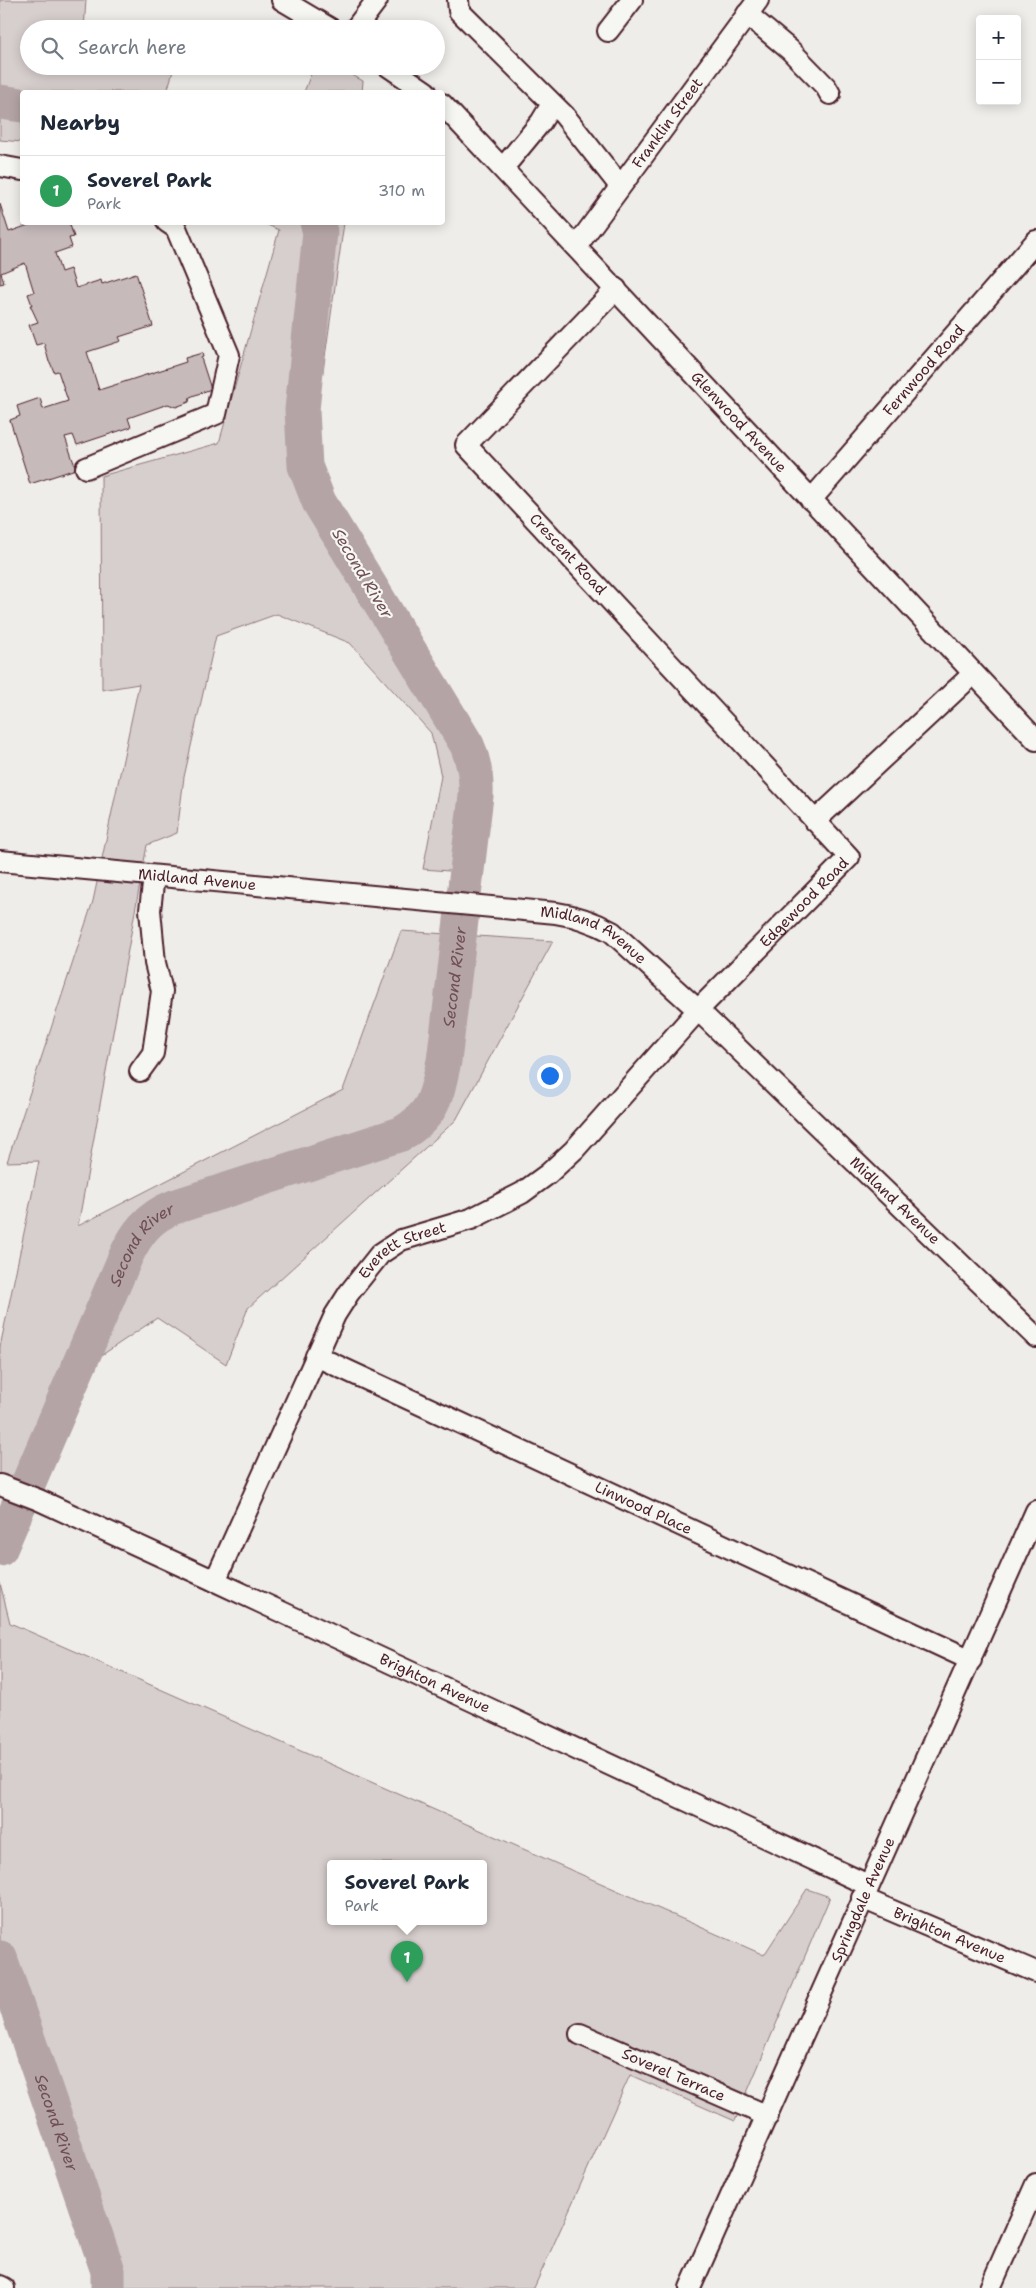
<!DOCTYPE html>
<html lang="en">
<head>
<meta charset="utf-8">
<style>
  :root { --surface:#fff; --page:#f6f6f7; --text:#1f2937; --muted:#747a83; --line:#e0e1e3; --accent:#4a1f2b }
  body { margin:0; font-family:"Shantell Sans",sans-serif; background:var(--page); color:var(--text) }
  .controls { position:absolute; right:15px; top:15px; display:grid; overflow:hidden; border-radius:5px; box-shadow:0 2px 12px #0003 }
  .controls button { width:45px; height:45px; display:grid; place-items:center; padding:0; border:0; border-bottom:1px solid var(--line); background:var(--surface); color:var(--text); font:25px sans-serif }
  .you { position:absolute; left:549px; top:1075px; width:18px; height:18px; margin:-12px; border:4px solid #fff; border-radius:50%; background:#1a73e8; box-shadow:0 0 0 8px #1a73e833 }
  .badge { display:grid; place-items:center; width:32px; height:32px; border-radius:50%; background:var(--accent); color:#fff; font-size:16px; font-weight:700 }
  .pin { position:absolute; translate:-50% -41px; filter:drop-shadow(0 1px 2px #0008) }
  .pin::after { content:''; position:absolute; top:26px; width:18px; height:15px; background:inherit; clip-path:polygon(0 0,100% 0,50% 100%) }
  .popup { position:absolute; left:327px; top:1860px; width:160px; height:65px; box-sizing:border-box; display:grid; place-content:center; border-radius:5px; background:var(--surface); filter:drop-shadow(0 1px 4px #0005); font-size:16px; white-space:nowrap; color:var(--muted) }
  .popup b { font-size:19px; color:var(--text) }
  .popup::after { content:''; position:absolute; left:50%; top:100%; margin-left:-10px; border:10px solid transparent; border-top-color:var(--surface) }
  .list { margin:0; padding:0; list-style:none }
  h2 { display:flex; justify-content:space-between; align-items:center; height:65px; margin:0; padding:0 20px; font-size:21px }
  h2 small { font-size:16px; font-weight:400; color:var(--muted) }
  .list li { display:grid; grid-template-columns:32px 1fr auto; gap:15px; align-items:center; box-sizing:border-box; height:70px; padding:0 20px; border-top:1px solid var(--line) }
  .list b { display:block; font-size:19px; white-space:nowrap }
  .list p { margin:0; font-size:16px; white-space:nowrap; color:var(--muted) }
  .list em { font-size:16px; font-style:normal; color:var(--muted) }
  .icon { flex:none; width:28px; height:28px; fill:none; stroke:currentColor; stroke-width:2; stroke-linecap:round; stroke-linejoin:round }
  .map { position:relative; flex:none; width:1036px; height:2288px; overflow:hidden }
  .search { position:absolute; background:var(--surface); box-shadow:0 2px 12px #0003; left:20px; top:20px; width:425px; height:55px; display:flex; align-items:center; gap:12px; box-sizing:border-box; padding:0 18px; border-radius:28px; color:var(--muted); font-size:19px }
  .panel { position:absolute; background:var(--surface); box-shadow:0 2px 12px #0003; left:20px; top:90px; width:425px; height:135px; border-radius:5px }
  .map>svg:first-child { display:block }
  .green { fill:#d7cfce; stroke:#90777c; fill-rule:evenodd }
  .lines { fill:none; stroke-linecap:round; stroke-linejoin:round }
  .river { stroke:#b4a4a5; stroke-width:35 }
  .building { fill:#c6babb; stroke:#4a1f2b }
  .minor-casing { stroke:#4a1f2b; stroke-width:24 }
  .minor { stroke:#f6f6f2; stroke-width:20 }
  .labels { text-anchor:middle; stroke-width:4.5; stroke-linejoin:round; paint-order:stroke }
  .street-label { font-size:15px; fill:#4a1f2b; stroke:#f6f6f2 }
  .water-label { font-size:16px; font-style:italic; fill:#6f4e56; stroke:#f6f6f2 }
</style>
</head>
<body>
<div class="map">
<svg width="1036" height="2288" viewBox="0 0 1036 2288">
  <rect width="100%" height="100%" fill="#efedea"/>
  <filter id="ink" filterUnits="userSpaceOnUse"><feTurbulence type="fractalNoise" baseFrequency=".02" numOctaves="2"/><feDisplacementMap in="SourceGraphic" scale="10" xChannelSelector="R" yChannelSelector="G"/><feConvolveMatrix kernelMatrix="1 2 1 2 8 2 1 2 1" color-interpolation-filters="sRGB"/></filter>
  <g filter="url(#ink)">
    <!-- green -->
    <g class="green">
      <polygon points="0,0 86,0 84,29 29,29 29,66 162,66 173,71 167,92 22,92 22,142 0,140"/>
      <polygon points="314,66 336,66 363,81 362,92 304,92"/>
      <polygon points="263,223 344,223 311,456 474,748 462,872 423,869 441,776 431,733 350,643 277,614 216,636 184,777 177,833 147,845 78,1226 343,1090 401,931 553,941 456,1120 248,1308 226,1364 157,1318 93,1361 36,1494 0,1479 0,1347 39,1161 7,1162 93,901 139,684 102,690 101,476 219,443 279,230"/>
      <polygon points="0,1512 16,1521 0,1566"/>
      <path d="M0 1583 10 1623 764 1955 807 1889 830 1897 735 2121 630 2075 534 2288H123L29 2009 0 2005ZM331 1863H483V1921H331Z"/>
    </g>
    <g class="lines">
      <!-- river -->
      <g class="river">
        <polyline points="0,102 22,105"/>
        <path id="s1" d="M0 1549 125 1258C136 1234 148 1217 174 1207L401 1134C435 1114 436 1096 444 1061L476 796C477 778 474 762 467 745L319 502 305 466 302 410 320 232 317 222"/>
        <path id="s2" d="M0 1958 108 2271V2288"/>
      </g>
    </g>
    <!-- building -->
    <polygon class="building" points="0,204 9,232 37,222 69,222 74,237 69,238 72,247 55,253 61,272 70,269 76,288 101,280 102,284 136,273 153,326 119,337 121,341 87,352 99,390 186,362 185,358 202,353 203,357 201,358 211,389 190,397 189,402 176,407 168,404 128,418 131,427 77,445 73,435 65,437 76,469 30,484 10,420 20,416 17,406 40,398 43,409 68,401 58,371 54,372 50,362 49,362 44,343 36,345 29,325 38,322 30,305 32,305 28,294 34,292 25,263 1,273 4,283 0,284"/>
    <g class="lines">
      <defs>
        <g id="minor">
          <polyline points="282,0 331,29"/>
          <polyline points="458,0 459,11 564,115 620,186"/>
          <polyline points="747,14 790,50 826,87 830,94"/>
          <polyline points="355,29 377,0"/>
          <polyline points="608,31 632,0"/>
          <polyline points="388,66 426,92"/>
          <path id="s3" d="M442 104 1036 740"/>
          <polyline points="0,166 22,170"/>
          <polyline points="503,168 541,122 552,104"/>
          <path id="s4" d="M576 247 758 0"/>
          <polyline points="86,468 216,414 229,355 176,228 167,222"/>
          <path id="s5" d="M811 500 1036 241"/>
          <polyline points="815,821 973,674"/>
          <path id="s6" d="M0 861 556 913C577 916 594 922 612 932L698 1010 1036 1337"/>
          <polyline points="140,1071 153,1053 162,991 155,963 150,910 154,876"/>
          <path id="s7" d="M316 1356 971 1660"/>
          <path id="s8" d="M0 1485 39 1500 215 1581 868 1885"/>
          <path id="s9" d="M215 1581 335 1315 349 1293 380 1254 401 1240 471 1219 522 1193 548 1174 574 1150 698 1010 849 857 466 445 616 289"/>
          <path id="s10" d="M862 1898 1036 1972"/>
          <path id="s11" d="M580 2034 768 2116"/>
          <polyline points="0,2286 4,2288"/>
          <path id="s12" d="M690 2288 1036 1511"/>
          <polyline points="990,2288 1036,2184"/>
        </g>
      </defs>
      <!-- minor casing -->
      <use href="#minor" class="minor-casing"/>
      <!-- minor -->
      <use href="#minor" class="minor"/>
    </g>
  </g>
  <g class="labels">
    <!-- street labels -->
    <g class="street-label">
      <text dy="5" stroke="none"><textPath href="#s4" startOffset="154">Franklin Street</textPath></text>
      <text dy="5" stroke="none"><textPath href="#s5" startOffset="172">Fernwood Road</textPath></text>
      <text dy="5" stroke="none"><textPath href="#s3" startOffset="435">Glenwood Avenue</textPath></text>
      <text transform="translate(568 554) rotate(47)" y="5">Crescent Road</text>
      <text dy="5" stroke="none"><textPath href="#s6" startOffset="198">Midland Avenue</textPath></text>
      <text dy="5" stroke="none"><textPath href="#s9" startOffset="929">Edgewood Road</textPath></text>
      <text dy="5" stroke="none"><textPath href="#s6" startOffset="602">Midland Avenue</textPath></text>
      <text dy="5" stroke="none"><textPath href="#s6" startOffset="1008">Midland Avenue</textPath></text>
      <text dy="5" stroke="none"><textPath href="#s9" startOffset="389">Everett Street</textPath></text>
      <text dy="5" stroke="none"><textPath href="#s7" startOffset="361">Linwood Place</textPath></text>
      <text dy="5" stroke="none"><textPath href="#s8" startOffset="478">Brighton Avenue</textPath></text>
      <text dy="5" stroke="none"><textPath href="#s12" startOffset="425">Springdale Avenue</textPath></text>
      <text dy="5" stroke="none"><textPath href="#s10" startOffset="95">Brighton Avenue</textPath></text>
      <text dy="5" stroke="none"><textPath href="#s11" startOffset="102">Soverel Terrace</textPath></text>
    </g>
    <!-- water labels -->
    <g class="water-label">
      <text transform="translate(363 573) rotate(59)" y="6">Second River</text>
      <text dy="6" stroke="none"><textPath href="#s1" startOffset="801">Second River</textPath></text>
      <text dy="6" stroke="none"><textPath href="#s1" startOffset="338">Second River</textPath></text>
      <text dy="6" stroke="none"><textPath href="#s2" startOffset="174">Second River</textPath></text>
    </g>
  </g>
</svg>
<div class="controls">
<button>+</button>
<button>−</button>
</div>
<div class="you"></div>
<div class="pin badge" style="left:407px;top:1982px;background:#2e9e5b">1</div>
<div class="popup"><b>Soverel Park</b>Park</div>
<div class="search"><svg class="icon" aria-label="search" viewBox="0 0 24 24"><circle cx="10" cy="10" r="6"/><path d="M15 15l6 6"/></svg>Search here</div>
<section class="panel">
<h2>Nearby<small></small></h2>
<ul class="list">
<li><span class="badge" style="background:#2e9e5b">1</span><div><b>Soverel Park</b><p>Park</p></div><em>310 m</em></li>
</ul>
</section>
</div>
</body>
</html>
